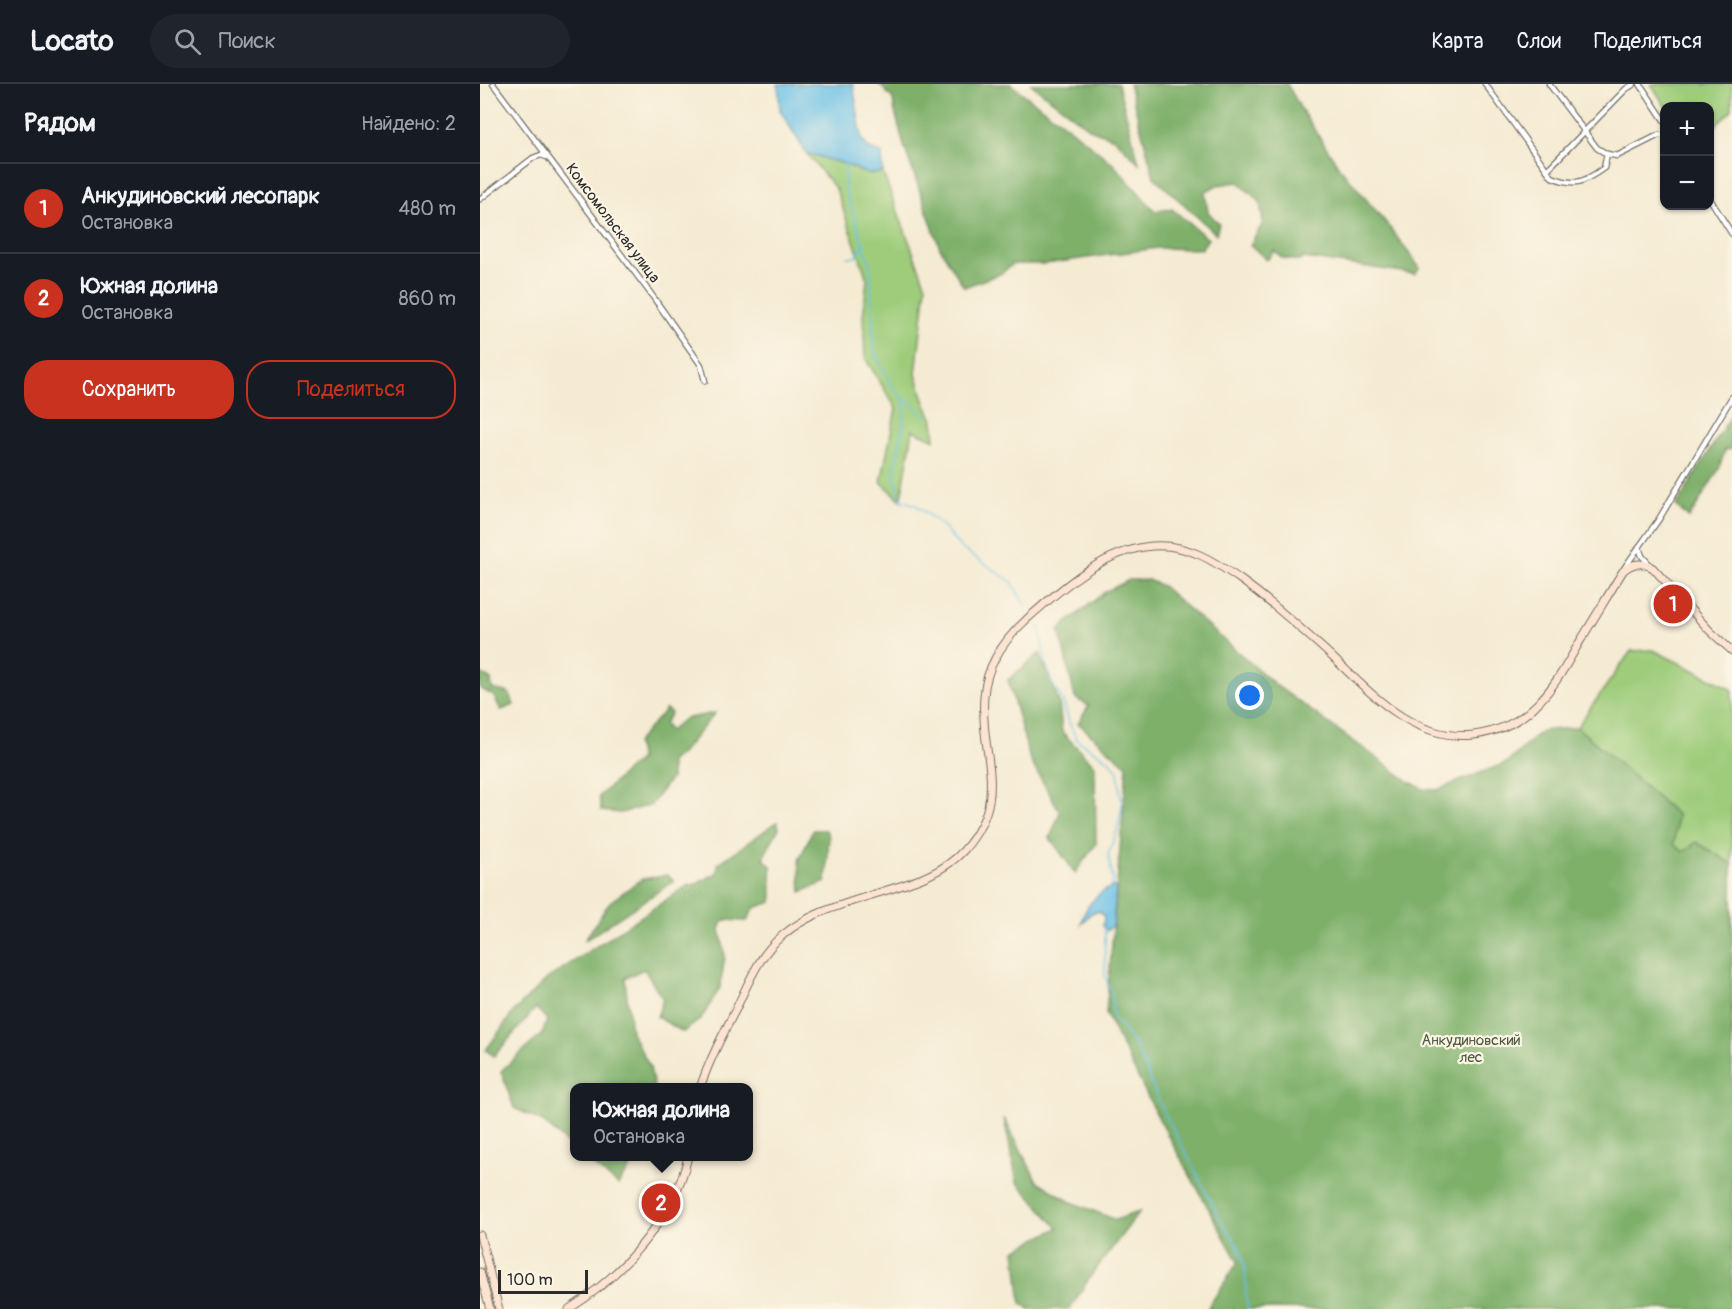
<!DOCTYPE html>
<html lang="ru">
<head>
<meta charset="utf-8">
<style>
  :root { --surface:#171b24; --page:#20242c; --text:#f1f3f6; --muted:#9ea1a6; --line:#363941; --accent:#c8321e }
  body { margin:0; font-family:Pangolin,sans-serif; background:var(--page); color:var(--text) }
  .controls { position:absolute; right:18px; top:18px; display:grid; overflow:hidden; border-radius:12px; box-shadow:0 2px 4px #0004 }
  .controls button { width:54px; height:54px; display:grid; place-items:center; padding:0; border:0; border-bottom:2px solid var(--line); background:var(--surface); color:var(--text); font:30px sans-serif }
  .scale { position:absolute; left:18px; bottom:15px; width:90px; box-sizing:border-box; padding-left:6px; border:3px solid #2b2b2b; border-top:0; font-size:16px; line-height:21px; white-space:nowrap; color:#2b2b2b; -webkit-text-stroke:4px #fcf5e5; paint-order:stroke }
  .you { position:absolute; left:770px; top:612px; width:21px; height:21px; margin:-15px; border:4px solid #fff; border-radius:50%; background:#1a73e8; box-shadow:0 0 0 9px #1a73e833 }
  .badge { display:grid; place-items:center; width:39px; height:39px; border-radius:50%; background:var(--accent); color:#fff; font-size:20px; font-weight:700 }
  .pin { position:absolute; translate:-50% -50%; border:3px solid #fff; box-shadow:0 2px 6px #0006 }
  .popup { position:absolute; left:90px; top:999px; width:183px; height:78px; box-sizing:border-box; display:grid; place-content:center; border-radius:12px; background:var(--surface); filter:drop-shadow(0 2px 4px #0005); font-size:20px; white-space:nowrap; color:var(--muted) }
  .popup b { font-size:22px; color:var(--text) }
  .popup::after { content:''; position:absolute; left:50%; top:100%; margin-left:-12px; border:12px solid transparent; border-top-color:var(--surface) }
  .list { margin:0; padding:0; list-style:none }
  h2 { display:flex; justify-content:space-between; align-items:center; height:78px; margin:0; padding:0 24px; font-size:26px }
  h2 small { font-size:20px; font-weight:400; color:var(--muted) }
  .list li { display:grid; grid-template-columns:39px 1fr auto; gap:18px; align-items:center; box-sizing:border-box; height:90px; padding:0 24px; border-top:2px solid var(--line) }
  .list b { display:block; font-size:22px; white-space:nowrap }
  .list p { margin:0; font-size:20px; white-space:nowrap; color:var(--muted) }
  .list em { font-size:20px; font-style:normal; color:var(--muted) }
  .actions { display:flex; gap:12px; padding:18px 24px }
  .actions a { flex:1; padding:14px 0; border:2px solid var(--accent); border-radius:24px; text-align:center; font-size:21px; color:var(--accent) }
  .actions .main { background:var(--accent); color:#fff }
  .icon { flex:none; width:33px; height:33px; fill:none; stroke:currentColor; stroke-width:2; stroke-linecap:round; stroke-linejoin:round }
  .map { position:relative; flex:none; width:1252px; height:1225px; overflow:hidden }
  header { display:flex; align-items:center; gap:36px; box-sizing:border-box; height:84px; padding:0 30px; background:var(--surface); border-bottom:2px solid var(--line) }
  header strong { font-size:28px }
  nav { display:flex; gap:33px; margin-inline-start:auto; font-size:21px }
  .search { width:420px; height:54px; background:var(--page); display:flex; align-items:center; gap:15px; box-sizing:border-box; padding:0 21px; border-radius:33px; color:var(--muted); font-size:22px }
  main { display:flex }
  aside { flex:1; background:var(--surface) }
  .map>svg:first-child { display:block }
  .green { fill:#9ecc7a; stroke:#647c52; stroke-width:1.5 }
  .forest { fill:#7eb06a; stroke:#546e4a; stroke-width:1.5 }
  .water { fill:#69c0e6; stroke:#4a7688; stroke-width:1.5 }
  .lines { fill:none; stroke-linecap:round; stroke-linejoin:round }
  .stream { stroke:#69c0e6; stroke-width:1.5 }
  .street-casing { stroke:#726e66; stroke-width:7 }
  .secondary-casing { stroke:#726e66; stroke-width:9 }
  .street { stroke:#fff; stroke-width:4.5 }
  .secondary { stroke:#fde4d1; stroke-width:7 }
  .labels { text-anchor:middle; stroke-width:4.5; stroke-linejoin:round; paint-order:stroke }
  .street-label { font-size:15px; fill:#2b2b2b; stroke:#fcf5e5 }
  .park-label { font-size:15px; fill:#4e5b43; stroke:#fcf5e5 }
</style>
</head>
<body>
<header>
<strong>Locato</strong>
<div class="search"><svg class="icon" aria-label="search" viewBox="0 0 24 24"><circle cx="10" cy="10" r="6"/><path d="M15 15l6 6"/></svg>Поиск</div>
<nav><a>Карта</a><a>Слои</a><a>Поделиться</a></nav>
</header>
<main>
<aside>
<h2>Рядом<small>Найдено: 2</small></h2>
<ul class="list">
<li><span class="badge">1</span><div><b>Анкудиновский лесопарк</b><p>Остановка</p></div><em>480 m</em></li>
<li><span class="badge">2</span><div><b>Южная долина</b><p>Остановка</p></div><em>860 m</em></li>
</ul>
<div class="actions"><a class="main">Сохранить</a><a>Поделиться</a></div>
</aside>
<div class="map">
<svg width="1252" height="1225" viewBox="0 0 1252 1225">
  <rect width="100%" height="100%" fill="#fcf5e5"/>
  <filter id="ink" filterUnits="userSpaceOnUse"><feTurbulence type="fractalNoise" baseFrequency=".0167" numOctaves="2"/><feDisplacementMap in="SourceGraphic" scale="12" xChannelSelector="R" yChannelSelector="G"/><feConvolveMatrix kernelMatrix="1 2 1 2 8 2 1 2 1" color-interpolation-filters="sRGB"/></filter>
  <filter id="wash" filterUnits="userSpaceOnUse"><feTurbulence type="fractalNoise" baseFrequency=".008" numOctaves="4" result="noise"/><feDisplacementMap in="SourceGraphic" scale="24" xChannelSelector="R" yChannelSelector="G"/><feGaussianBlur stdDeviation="1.35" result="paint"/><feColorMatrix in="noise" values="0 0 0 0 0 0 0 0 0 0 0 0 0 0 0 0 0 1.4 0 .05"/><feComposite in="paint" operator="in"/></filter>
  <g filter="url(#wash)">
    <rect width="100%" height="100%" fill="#f5ebd3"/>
    <!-- green -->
    <g class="green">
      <polygon points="1171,0 1252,0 1252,26 1230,47 1230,22 1185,22"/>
      <polygon points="326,69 365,80 387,90 403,89 446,202 436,290 445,319 453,336 455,356 433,346 421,416 401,398 416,324 385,274 383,233 387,195 356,105"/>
      <polygon points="1173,566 1252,605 1252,780 1216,758 1204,768 1194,761 1197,731 1097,643 1151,567"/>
    </g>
    <!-- forest -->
    <g class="forest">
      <polygon points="399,0 530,0 591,45 633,80 675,127 692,125 728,155 721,165 677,164 565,180 533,180 522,189 484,203 460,164 424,62 414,24 413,15"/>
      <polygon points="551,0 638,0 659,79 634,54 612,46"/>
      <polygon points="649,0 807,0 821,25 859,83 907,140 940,184 935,190 824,174 819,177 803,174 794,167 787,176 770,161 783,139 780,118 758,98 737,101 725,108 728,128 739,140 736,150 674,93"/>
      <polygon points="1252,330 1252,365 1245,366 1239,385 1209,434 1196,422"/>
      <polygon points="649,496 668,496 682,502 797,602 930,698 943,705 957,706 1028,678 1061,647 1097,643 1197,731 1194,761 1204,768 1216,758 1252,780 1252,1225 727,1225 758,1178 680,1037 626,930 647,682 598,639 609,622 595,614 579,545 625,508"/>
      <polygon points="560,569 579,618 582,648 615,682 616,760 595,789 570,754 580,728 550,676 528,596"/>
      <polygon points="0,589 11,596 12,605 29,609 34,621 21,626 13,611 0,605"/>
      <polygon points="186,625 191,629 184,640 190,647 204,635 235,629 201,670 191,676 191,694 171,721 141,729 121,727 119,712 160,675 156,659"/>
      <polygon points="297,738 299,744 283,774 291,782 292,818 274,824 267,837 244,836 240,845 245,872 240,904 221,935 203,948 177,933 183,915 164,885 145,894 151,948 170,983 174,1003 94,1004 94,1065 63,1038 34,1024 21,987 62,950 67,936 56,924 14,972 6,966 34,927 67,895 210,800 216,800 237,789 238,780"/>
      <polygon points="333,746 346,746 349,753 346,798 321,808 319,776"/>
      <polygon points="187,791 194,797 104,857 130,818 162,795"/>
      <polygon points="524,1034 557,1097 589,1117 636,1136 660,1127 610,1193 590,1225 550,1225 541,1219 535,1166 578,1144 537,1098"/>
      <polygon points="103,1073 158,1073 138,1101"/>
    </g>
    <!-- water -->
    <g class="water">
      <polygon points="298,0 373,0 382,55 389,65 402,69 403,89 387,90 365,80 326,69 300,26"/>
      <path d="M632 803H636L633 841 628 846H625L623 842 624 833 619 827 611 829 601 840C604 823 617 809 632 803Z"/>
    </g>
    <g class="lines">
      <!-- stream -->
      <g class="stream">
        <polyline points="365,80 365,104 390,180 394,268 415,307 446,332"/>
        <polyline points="367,173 376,173 383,161"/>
        <polyline points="423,315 425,329 414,391 421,416 436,421 460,440 481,464 532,498 545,521"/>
        <polyline points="559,541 566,579 572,599 583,617 590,641 597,656 630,677 638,687 642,721 638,744 628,771 633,795 632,802"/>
        <path d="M625 845V892L632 910 633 934C662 961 669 1000 687 1034 705 1066 721 1099 738 1131 745 1144 755 1154 760 1166 768 1184 764 1206 768 1225"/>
      </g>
    </g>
  </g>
  <g filter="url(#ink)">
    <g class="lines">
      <defs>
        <g id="street">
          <polyline points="13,0 171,210 221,281 225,297"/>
          <path d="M1005 0 1072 93C1096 103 1104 98 1124 84L1127 70"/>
          <polyline points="1069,0 1117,64 1127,70 1137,72 1179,51 1184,52"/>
          <polyline points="1160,0 1184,36"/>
          <polyline points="1067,86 1146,5 1154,0"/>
          <polyline points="0,115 53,74 61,71 67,73"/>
          <polyline points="1230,115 1252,150"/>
          <polyline points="1159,463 1162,472 1171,482"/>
          <polyline points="1145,483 1179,435 1252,313"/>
        </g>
        <g id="secondary">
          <path d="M220 1004C229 977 242 952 255 927 268 900 279 870 303 851 330 828 365 820 398 809 429 799 462 791 484 766 532 711 499 672 504 612 506 581 525 555 547 535 582 504 624 466 672 462 707 459 734 477 761 496 792 518 819 543 847 568 888 606 932 658 994 651 1017 648 1039 638 1056 621 1074 604 1087 580 1099 559 1114 535 1128 511 1143 487 1153 478 1162 478 1173 484L1230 547 1252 567"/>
          <polyline points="0,1151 19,1225"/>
          <polyline points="0,1188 10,1225"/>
          <path d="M89 1225C139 1194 196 1132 208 1072"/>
        </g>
      </defs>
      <!-- street casing -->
      <use href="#street" class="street-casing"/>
      <!-- secondary casing -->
      <use href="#secondary" class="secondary-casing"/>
      <!-- street -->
      <use href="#street" class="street"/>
      <!-- secondary -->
      <use href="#secondary" class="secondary"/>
    </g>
  </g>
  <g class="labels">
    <!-- street labels -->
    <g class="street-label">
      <text transform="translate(133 139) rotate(53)" y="5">Комсомольская улица</text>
    </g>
    <!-- park labels -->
    <g class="park-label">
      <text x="991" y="961">Анкудиновский<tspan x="991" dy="17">лес</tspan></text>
    </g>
  </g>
</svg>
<div class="controls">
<button>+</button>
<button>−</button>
</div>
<div class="scale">100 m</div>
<div class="you"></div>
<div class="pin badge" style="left:1193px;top:520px">1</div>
<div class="pin badge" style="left:181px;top:1119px">2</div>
<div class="popup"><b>Южная долина</b>Остановка</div>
</div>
</main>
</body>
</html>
